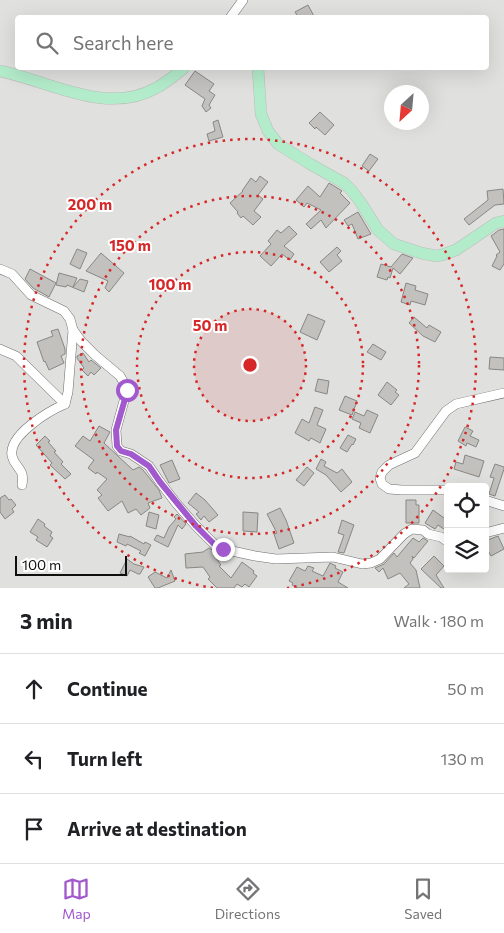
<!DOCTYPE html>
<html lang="en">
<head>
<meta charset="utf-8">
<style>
  :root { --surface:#fff; --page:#f6f6f6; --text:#202124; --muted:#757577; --line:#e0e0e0; --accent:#a159cd }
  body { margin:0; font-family:Commissioner,sans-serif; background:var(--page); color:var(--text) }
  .controls { position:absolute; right:15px; bottom:15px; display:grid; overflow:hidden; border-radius:5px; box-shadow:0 5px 20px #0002 }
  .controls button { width:45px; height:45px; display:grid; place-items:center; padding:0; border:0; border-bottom:1px solid var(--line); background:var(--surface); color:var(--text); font:25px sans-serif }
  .compass { position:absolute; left:384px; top:85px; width:45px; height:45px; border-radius:50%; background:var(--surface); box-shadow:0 5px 20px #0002; rotate:206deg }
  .scale { position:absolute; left:15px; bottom:12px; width:112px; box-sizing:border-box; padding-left:5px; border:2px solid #0f0f0e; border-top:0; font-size:14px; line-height:18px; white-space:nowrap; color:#0f0f0e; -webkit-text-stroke:4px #fff; paint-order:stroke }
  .stop { position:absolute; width:15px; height:15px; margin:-11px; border:4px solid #a159cd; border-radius:50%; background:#fff }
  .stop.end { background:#a159cd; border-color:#fff; box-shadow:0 1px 5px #0008 }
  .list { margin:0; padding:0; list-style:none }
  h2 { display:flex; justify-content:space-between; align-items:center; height:65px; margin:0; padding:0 20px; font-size:21px }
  h2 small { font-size:16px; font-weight:400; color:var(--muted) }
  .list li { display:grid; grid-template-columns:32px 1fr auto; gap:15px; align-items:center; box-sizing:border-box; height:70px; padding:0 20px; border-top:1px solid var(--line) }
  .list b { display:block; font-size:19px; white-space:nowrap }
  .list em { font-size:16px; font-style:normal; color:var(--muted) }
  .icon { flex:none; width:28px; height:28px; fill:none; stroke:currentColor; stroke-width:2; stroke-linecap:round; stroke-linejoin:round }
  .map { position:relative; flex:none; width:504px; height:588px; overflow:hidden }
  .search { position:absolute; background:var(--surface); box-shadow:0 5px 20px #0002; left:15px; right:15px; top:15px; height:55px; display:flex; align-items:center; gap:12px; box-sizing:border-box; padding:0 18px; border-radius:5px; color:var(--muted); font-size:19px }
  .sheet { height:275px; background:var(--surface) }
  nav { display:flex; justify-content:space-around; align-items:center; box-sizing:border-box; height:70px; border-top:1px solid var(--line); background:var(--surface); font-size:14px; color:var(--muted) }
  nav a { display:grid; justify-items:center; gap:2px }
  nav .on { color:var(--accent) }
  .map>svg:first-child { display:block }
  .building { fill:#c2c1be; stroke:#888784 }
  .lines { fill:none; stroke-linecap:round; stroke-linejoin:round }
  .minor-casing { stroke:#6e6f6d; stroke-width:10 }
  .major-casing { stroke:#bcbcbc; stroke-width:12 }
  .minor { stroke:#fff; stroke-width:9 }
  .major { stroke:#b3eccb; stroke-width:11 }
  .route { stroke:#a159cd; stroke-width:6 }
  .ring { fill:none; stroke:#d62828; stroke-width:2.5; stroke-dasharray:2.5 5 }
  .centre { fill:#d62828; stroke:#fff; stroke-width:2.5 }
  .ring-label { font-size:15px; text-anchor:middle; font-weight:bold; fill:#d62828; stroke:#fff; stroke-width:4; stroke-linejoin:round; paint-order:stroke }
</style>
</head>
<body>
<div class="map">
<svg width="504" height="588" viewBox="0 0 504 588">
  <rect width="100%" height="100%" fill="#e0e1de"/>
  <!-- building -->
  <g class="building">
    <polygon points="308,5 315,18 299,18 295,12"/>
    <polygon points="195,71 214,84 209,91 215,95 209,105 211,108 206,112 202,106 205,99 185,85"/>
    <polygon points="320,112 334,125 325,135 316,127 315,129 309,123"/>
    <polygon points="218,120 223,137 209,141 207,134 215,131 213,122"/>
    <polygon points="370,154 378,159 369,171 362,166"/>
    <polygon points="260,176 268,182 258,195 263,199 254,211 261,217 253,225 243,216 241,218 237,213 238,212 230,203 243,191 242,191 251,178 256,182"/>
    <polygon points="329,183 339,189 342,191 340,193 350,203 326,228 321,220 311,229 306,224 321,210 307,203 304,207 296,200 308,186 320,197"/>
    <polygon points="503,189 504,204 495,205 469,225 464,219 488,200 487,191"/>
    <polygon points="358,212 371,234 358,239 352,224 348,226 344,220"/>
    <polygon points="289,226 297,234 284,246 294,254 290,260 282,254 271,266 260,256 271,244 268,241 277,230 281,233"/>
    <polygon points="504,229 504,264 500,270 492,266 497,256 496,255 500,252 491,236 499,230"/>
    <polygon points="337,247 341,251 337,255 342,261 329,272 320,262"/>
    <polygon points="77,249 87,253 80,269 70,264"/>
    <polygon points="101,253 124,273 109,292 105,288 108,281 86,271"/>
    <polygon points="402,254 413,258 400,274 393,268 390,278 388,277 387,280 377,277 381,264 391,267"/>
    <polygon points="30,269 56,283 49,297 33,288 25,279"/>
    <polygon points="59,273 77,278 73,287 80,279 88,281 84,292 67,285 66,287 56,285"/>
    <polygon points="406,283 416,286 415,290 428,294 425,305 411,301 410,305 401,302"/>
    <polygon points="308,314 325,321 317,340 300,332"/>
    <polygon points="414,317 427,328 429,325 441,332 435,342 423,336 409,323"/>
    <polygon points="58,329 65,349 65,354 61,356 64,363 49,370 45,361 44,362 37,342 53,336 51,331"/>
    <polygon points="373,344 386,352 381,360 367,352"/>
    <polygon points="83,353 89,362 91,360 101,368 94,375 91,372 88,376 82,370 84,368 77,358 77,356"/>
    <polygon points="490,357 504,358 504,370 489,369"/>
    <polygon points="318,379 329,381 327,394 315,391"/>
    <polygon points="387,382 397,390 395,392 399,395 391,405 378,395"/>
    <polygon points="345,396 357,401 352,415 339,410"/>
    <polygon points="315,407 323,410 317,425 326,429 320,443 311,438 309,441 295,433 302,419 309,423"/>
    <polygon points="367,410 378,415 370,433 359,428 361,423 352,419 355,412 364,416"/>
    <polygon points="99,426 110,432 104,443 133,470 139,467 143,470 159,490 162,498 148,503 150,508 141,515 136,509 128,513 122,501 108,511 98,498 102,495 97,490 107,479 97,472 96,474 88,468 94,460 75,446 83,436 90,441"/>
    <polygon points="465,427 473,431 470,436 479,440 476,447 467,443 466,446 458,441"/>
    <polygon points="348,435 356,439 353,445 352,444 347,452 340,448"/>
    <polygon points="45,436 50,441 48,442 56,451 54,452 63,462 61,464 71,474 65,479 50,465 52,463 36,445"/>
    <polygon points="465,455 484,461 479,477 454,469 456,462 463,464"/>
    <polygon points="321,459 326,462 324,466 337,473 342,469 352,482 341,492 326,475 316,469"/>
    <polygon points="172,460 180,479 169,483 160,465"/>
    <polygon points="495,464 504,467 504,469 495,496 489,494 494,478 490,477"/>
    <polygon points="307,467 314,473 304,486 296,480"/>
    <polygon points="196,493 205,500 218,515 209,522 204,516 201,520 196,514 199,512 188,503"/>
    <polygon points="5,495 9,500 11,499 16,505 12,509 14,512 5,519 0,512 0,498"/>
    <polygon points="406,500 416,500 416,505 419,505 419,523 406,523"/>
    <polygon points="280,508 286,520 294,543 279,549 274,534 277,533 267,514"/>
    <polygon points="433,510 448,521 448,532 438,525 435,529 425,523"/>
    <polygon points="149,512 159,515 156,529 146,526"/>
    <polygon points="243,512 258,513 257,532 243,531"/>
    <polygon points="177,514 186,524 182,529 178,525 168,547 154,540 157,535 164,538 169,527 176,519 174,517"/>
    <polygon points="38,519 45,524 44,526 52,532 50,536 53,538 47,547 36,540 38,537 30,532"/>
    <polygon points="342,520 354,525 344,553 338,552 344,535 338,533"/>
    <polygon points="119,534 130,537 130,536 144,544 145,542 151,545 145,556 139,553 141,551 127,544 126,546 117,542"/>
    <polygon points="498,536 504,549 491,556 485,545 485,541"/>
    <polygon points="413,538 419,542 423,538 428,541 414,558 412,556 413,559 410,563 416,570 420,588 404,588 409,584 400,573 388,579 383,568 379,572 375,568 384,564 394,553 397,557"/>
    <polygon points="209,548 217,553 214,555 221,565 219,566 231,578 242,562 254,571 253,573 257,576 249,587 245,584 242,587 237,584 234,588 217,588 208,579 210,577 203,567 186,568 185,554 203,552"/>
    <polygon points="434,556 444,566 436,575 444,588 441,588 421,569"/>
    <polygon points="127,559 134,564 144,567 140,574 138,574 130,570 127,576 120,573"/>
    <polygon points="330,563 336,566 335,568 343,572 338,582 348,588 298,588 292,585 293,583 289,581 297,567 305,571 308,566 314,568 312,571 323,576"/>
    <polygon points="171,570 175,581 158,588 155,588 148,577 155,572 167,578"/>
  </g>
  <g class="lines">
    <defs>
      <g id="minor">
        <polyline points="230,18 243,0"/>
        <polyline points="0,269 12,274 31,295 64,311 70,319 73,330 81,341 95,355 120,376 124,383 127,390 116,430 117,446 121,451 131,454 149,466 160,482 176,503 196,526 214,544 223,549 255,556 276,559 333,557 362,564 371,563 380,559 404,534 412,529 423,530 428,534 441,537 448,542"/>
        <polyline points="0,349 16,356 65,404"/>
        <path d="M22 485C25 467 15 469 12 456 8 435 49 411 65 404L68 392 73 330"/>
        <polyline points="448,490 402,490 389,489 382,484 380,478 382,472 389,465 415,453 446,411 456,404 504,393"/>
        <polyline points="485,500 504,506"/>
        <polyline points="485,533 504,528"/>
      </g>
      <g id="major">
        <polyline points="258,68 261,114 268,131 278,144 310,164 344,183 352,191 361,203 378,230 394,244 421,253 436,256 442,255 456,250 496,223 504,221"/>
        <path d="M0 71C49 81 107 116 156 88 166 83 175 75 184 68"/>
      </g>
    </defs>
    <!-- minor casing -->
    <use href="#minor" class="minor-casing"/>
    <!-- major casing -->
    <use href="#major" class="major-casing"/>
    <!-- minor -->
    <use href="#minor" class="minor"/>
    <!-- major -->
    <use href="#major" class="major"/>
  </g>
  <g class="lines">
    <!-- route -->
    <polyline class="route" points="127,390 125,399 116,430 117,446 121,451 131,454 149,466 160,482 196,526 214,544 223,549"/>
  </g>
  <!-- distance rings -->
  <circle cx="250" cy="365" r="56" fill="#d62828" fill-opacity=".12"/>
  <g class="ring">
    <circle cx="250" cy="365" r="56"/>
    <circle cx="250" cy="365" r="113"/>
    <circle cx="250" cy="365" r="169"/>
    <path d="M213 588A226 226 0 1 1 287 588"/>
  </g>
  <circle cx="250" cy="365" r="8" class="centre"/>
  <g class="ring-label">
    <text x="90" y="210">200 m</text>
    <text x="130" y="251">150 m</text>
    <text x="170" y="290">100 m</text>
    <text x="210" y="331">50 m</text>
  </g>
</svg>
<div class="controls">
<button><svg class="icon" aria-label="locate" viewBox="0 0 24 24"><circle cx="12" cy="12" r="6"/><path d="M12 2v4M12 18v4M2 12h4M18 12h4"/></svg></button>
<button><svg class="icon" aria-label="layers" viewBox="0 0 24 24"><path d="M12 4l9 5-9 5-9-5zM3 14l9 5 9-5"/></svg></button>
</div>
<svg class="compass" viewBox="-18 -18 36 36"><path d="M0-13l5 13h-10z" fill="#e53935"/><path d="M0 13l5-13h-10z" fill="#757577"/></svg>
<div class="scale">100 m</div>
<div class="stop" style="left:127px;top:390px"></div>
<div class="stop end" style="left:223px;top:549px"></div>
<div class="search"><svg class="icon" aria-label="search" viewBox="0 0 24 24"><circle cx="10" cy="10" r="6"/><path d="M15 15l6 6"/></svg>Search here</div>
</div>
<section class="sheet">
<h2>3 min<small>Walk · 180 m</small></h2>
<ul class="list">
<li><svg class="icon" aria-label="ahead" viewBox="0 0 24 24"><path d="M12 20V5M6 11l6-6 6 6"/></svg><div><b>Continue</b></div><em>50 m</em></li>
<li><svg class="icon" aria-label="left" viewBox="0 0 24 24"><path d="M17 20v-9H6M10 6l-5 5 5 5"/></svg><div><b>Turn left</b></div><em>130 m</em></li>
<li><svg class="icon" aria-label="arrive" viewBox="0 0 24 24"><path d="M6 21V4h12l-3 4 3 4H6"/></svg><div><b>Arrive at destination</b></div></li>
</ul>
</section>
<nav>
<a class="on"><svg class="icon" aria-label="map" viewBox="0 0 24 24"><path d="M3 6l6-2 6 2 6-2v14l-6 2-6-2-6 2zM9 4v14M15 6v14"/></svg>Map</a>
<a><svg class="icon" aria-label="directions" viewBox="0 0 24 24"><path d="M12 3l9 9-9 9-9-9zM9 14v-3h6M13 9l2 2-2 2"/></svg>Directions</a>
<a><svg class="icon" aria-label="saved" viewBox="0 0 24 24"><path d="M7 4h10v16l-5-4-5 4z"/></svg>Saved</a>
</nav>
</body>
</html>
